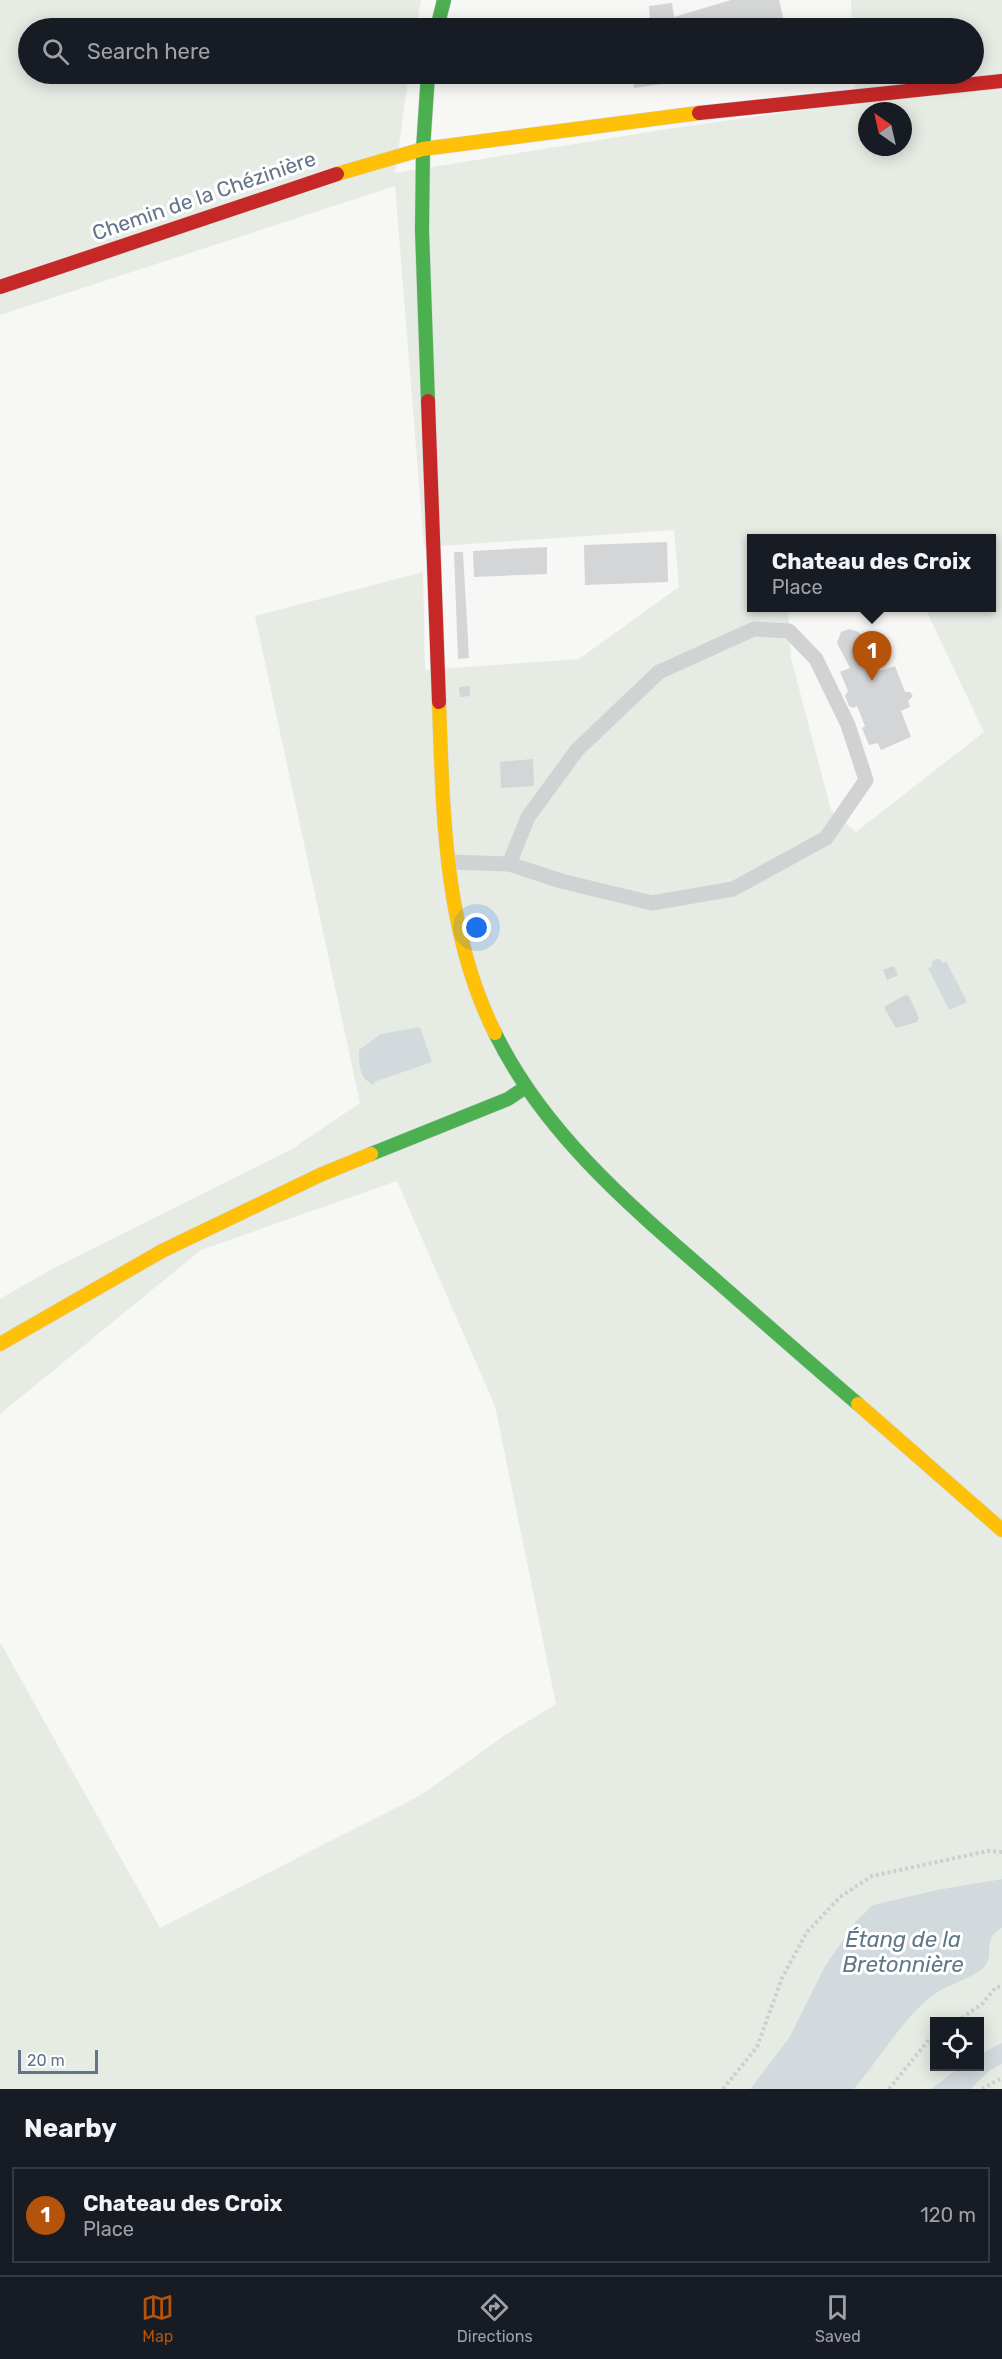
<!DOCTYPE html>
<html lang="en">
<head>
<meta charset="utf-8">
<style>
  :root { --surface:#171b24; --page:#20242c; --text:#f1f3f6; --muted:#9ea1a6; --line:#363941; --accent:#b45309 }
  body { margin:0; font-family:Rubik,sans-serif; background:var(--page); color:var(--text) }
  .controls { position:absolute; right:18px; bottom:18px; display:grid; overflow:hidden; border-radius:0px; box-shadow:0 3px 15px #0003 }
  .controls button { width:54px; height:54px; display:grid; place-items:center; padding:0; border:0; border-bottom:2px solid var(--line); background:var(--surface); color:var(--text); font:30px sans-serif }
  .compass { position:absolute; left:858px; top:102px; width:54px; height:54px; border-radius:50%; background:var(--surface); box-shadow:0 3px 15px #0003; rotate:326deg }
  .scale { position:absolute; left:18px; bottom:15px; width:80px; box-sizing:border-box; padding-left:6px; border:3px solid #647589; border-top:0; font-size:16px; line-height:21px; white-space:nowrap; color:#647589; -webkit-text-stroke:4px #fff; paint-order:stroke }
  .you { position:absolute; left:477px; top:928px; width:21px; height:21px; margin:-15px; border:4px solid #fff; border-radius:50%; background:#1a73e8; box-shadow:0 0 0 9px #1a73e833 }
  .badge { display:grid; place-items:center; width:39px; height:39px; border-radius:50%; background:var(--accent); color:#fff; font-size:20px; font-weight:700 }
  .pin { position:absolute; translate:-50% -50px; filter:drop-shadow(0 2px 3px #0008) }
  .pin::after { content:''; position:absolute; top:32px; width:21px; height:18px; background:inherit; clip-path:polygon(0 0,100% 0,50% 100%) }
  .popup { position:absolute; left:747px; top:534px; width:249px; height:78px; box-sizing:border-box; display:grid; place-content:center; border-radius:0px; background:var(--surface); filter:drop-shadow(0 2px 4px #0005); font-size:20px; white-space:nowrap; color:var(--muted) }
  .popup b { font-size:22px; color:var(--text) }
  .popup::after { content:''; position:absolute; left:50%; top:100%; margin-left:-12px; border:12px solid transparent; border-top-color:var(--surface) }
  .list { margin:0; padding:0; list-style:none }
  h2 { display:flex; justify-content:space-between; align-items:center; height:78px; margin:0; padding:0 24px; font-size:26px }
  h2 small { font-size:20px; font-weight:400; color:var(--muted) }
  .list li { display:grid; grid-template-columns:39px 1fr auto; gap:18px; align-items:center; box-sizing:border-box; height:96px; margin:0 12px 12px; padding:0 12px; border:2px solid var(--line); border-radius:0px }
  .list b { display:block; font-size:22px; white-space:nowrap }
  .list p { margin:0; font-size:20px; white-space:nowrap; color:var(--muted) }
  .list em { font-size:20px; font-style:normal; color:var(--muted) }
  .icon { flex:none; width:33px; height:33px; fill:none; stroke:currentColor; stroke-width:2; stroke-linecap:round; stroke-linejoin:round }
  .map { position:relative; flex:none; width:1002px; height:2089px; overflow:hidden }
  .search { position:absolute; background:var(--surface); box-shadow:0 3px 15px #0003; left:18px; right:18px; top:18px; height:66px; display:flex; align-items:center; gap:15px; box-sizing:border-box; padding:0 21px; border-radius:33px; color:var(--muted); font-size:22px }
  .sheet { height:186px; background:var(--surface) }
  nav { display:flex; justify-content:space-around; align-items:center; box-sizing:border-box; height:84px; border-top:2px solid var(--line); background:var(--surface); font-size:16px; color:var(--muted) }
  nav a { display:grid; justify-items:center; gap:3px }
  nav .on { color:var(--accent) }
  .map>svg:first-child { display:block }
  .green { fill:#e6ebe4; fill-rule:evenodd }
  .water { fill:#d3dade }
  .building { fill:#d4d5d6 }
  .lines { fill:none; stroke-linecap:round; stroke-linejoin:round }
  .fast-casing { stroke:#d3d5d7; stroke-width:15 }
  .slow-casing { stroke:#d3d5d7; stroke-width:15 }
  .jam-casing { stroke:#d3d5d7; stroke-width:15 }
  .path { stroke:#cecfd0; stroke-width:4; stroke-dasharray:3 3; stroke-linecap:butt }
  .lane { stroke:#d1d2d3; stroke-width:15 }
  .fast { stroke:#4caf50; stroke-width:14 }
  .slow { stroke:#ffc107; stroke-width:14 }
  .jam { stroke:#c62828; stroke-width:14 }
  .labels { text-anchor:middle; stroke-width:6; stroke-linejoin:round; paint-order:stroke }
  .street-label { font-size:21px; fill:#647589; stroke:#fff }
  .water-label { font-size:22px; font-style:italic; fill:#607785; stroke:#fff }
</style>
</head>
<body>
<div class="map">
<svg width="1002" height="2089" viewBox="0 0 1002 2089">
  <rect width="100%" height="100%" fill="#f7f7f6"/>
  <!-- green -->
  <g class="green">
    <path d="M0 0H421L416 28H28V74H409L395 173 680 127 855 103 854 74H974V28H852L851 0H1002V1879L936 1890 873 1905 857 1920 825 1966 789 2038 750 2089H0V1642L160 1928 421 1795 505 1735 556 1704 495 1406 397 1181 201 1250 0 1414V1299L54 1268 292 1149 360 1103 255 616 423 572 425 670 579 659 679 587 674 530 424 547 395 186 0 315ZM867 111H903V147H867ZM752 538H992V608H925L984 732 856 832 831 810 791 658 788 610 793 608H752Z"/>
    <path d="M1002 1928V2043L980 2054V2022H934V2066L960 2067 931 2089H854C880 2059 900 2022 932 1996 946 1985 966 1981 981 1970 999 1956 979 1940 1002 1928Z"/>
    <polygon points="1002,2064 1002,2089 971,2089 989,2071"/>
  </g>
  <!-- water -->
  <g class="water">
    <polygon points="935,959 939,959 943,963 946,961 967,1002 949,1010 928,968 932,967 932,962"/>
    <path d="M420 1027 432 1062 374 1082 375 1085C359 1080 359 1064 359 1050L381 1034Z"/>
    <path d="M1002 1879V1928C979 1940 999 1956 981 1970 966 1981 946 1985 932 1996 900 2022 880 2059 854 2089H750L789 2038 825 1966 857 1920 873 1905 936 1890Z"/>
    <polygon points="1002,2043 1002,2064 989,2071 971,2089 931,2089 960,2067 980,2066 980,2054"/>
  </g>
  <!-- building -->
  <g class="building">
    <polygon points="731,0 779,0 783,18 744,28 642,28 641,21 650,20 649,6 672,3 674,17"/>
    <polygon points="631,74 680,74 681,81 634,88"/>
    <polygon points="667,542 668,582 585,585 584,545"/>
    <polygon points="547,547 547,574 474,577 473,551"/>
    <polygon points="454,552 463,552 469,658 458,659"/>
    <polygon points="849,629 859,632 869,659 875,658 880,671 895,666 905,692 910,692 913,696 908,701 910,707 901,711 911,737 881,750 878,743 869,745 862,728 865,726 857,706 853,708 849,706 845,696 848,691 840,672 850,668 837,643 841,632"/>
    <polygon points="470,686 470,696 460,697 459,687"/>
    <polygon points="533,759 534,786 501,788 500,762"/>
    <polygon points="894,966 898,975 887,980 883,970"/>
    <polygon points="905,995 909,996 919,1018 917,1022 896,1028 884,1007"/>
  </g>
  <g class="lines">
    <defs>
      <g id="fast">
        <polyline points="437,28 444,0"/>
        <polyline points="428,74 423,149 422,230 428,401"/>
        <path d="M495 1033C543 1132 629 1205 711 1276 760 1319 809 1362 858 1404"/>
        <polyline points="371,1154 508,1099 526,1087"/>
      </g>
      <g id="slow">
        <polyline points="337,174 423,149 699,113"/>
        <path d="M439 702C443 814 444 931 495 1033"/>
        <polyline points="0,1344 162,1251 320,1175 371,1154"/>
        <polyline points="858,1404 1002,1530"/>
      </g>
      <g id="jam">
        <polyline points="699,113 1002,81"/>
        <polyline points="0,287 337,174"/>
        <polyline points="428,401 439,702"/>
      </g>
    </defs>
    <!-- fast casing -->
    <use href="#fast" class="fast-casing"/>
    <!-- slow casing -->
    <use href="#slow" class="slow-casing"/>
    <!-- jam casing -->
    <use href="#jam" class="jam-casing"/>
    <!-- path -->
    <g class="path">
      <polyline points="957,2022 983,2003 996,1987 1002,1987"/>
      <polyline points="723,2089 757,2047 782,1978 807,1932 840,1897 872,1876 988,1851 1002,1852"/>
      <polyline points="889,2089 927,2042 934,2037"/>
      <polyline points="982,2089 1002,2078"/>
    </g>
    <!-- lane -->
    <polyline class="lane" points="448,862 509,864 561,881 652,903 733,889 826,838 866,780 848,725 816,659 789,631 754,629 659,672 577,750 528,817 509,864"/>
    <!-- fast -->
    <use href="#fast" class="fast"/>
    <!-- slow -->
    <use href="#slow" class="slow"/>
    <!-- jam -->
    <use href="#jam" class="jam"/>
  </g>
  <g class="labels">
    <!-- street labels -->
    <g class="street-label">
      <text transform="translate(204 196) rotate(-19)" y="7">Chemin de la Chézinière</text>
    </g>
    <!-- water labels -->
    <g class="water-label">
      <text x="903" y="1947">Étang de la<tspan x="903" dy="25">Bretonnière</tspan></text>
    </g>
  </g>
</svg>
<div class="controls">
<button><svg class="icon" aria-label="locate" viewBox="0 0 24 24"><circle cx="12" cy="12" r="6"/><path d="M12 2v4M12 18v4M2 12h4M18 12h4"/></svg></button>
</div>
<svg class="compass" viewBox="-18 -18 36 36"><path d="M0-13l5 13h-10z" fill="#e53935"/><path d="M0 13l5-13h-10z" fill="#9ea1a6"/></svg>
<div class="scale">20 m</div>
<div class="you"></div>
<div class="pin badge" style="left:872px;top:681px">1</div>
<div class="popup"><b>Chateau des Croix</b>Place</div>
<div class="search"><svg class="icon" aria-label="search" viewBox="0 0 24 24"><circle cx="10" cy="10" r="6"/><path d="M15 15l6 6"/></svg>Search here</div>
</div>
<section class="sheet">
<h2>Nearby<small></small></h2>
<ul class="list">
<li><span class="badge">1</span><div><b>Chateau des Croix</b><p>Place</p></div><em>120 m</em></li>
</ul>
</section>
<nav>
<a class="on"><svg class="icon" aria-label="map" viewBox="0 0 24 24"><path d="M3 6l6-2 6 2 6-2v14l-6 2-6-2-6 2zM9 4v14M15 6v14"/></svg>Map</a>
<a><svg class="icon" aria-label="directions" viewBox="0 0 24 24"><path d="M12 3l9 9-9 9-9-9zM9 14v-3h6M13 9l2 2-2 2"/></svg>Directions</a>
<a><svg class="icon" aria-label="saved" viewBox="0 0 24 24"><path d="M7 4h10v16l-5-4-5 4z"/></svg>Saved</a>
</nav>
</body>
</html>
